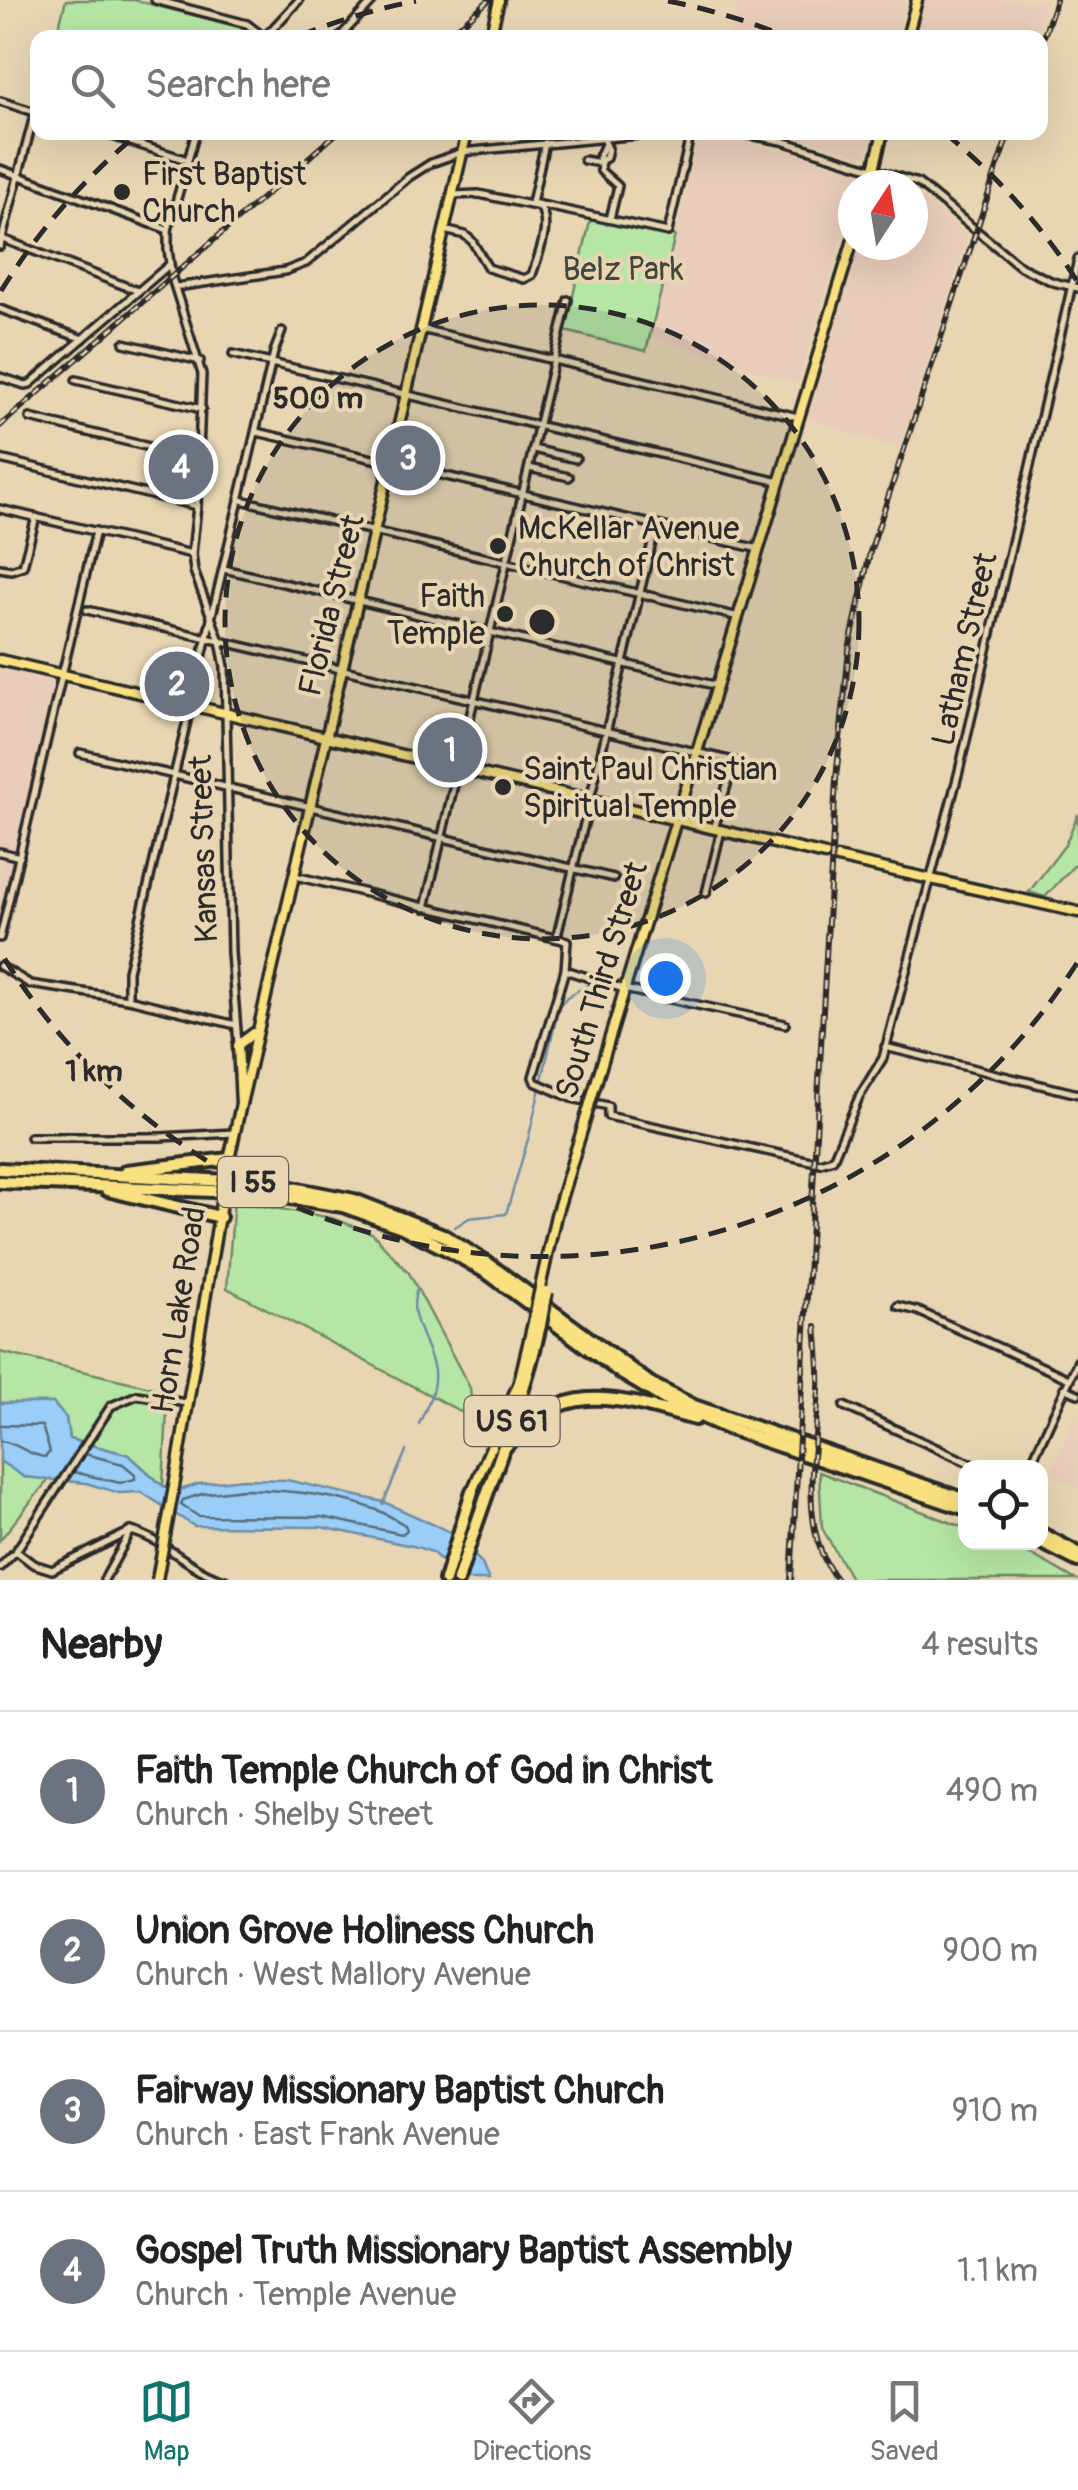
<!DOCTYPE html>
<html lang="en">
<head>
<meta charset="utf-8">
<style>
  :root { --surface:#fff; --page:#f6f6f6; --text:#222; --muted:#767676; --line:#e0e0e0; --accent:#0f766e }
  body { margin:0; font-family:Pangolin,sans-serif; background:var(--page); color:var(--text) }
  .controls { position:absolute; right:30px; bottom:30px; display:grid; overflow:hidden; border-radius:20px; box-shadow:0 10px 40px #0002 }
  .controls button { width:90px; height:90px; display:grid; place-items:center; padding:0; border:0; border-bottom:2px solid var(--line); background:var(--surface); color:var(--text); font:50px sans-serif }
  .compass { position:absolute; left:838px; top:170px; width:90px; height:90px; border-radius:50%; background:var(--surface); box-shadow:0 10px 40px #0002; rotate:12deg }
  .you { position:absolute; left:665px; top:978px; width:35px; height:35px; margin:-25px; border:8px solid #fff; border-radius:50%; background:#1a73e8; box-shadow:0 0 0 15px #1a73e833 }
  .badge { display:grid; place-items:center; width:65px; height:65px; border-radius:50%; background:var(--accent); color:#fff; font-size:32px; font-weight:700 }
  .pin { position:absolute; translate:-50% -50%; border:5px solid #fff; box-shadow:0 2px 10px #0006 }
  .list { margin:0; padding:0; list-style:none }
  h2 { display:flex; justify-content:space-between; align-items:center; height:130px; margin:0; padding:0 40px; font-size:42px }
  h2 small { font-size:32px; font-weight:400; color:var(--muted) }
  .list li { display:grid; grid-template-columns:65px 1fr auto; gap:30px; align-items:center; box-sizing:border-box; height:160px; padding:0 40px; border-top:2px solid var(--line) }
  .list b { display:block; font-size:38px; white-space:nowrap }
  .list p { margin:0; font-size:32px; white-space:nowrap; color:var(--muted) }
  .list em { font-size:32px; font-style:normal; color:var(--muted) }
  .icon { flex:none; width:55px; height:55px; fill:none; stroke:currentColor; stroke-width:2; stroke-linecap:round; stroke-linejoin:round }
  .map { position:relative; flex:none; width:1078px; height:1580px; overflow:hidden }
  .search { position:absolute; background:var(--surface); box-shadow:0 10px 40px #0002; left:30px; right:30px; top:30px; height:110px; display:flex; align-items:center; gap:25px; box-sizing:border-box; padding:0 35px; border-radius:20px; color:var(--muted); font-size:38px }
  .sheet { height:770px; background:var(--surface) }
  nav { display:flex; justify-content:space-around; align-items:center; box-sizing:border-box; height:140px; border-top:2px solid var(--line); background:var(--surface); font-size:28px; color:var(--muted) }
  nav a { display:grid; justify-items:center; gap:5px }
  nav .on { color:var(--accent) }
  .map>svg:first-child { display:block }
  .built { fill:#e9ccba }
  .green { fill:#b6e6a5; stroke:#708868; stroke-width:2.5 }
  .water { fill:#9acef8; stroke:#6e8da6; stroke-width:2.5 }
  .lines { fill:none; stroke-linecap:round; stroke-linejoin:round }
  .shore { stroke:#576c7d; stroke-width:2.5 }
  .stream { stroke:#6e8da6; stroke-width:2.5 }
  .minor-casing { stroke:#2b2b2b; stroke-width:12 }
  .major-casing { stroke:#2b2b2b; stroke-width:15 }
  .highway-casing { stroke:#2b2b2b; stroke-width:18 }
  .minor { stroke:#e8d6b3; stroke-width:5 }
  .major { stroke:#f9e181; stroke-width:8 }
  .highway { stroke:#f9e181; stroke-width:10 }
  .rail-casing { stroke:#2b2b2b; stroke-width:6 }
  .rail { stroke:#e8d6b3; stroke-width:2.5; stroke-dasharray:8; stroke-linecap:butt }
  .major-bridge-casing { stroke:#2b2b2b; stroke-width:15; stroke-linecap:butt }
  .highway-bridge-casing { stroke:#2b2b2b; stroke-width:18; stroke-linecap:butt }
  .major-bridge { stroke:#f9e181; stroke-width:8 }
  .highway-bridge { stroke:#f9e181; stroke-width:10 }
  .ring { fill:none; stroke:#2b2b2b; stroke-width:5; stroke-dasharray:18 12 }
  .poi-dot { fill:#2b2b2b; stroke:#e8d6b3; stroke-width:4 }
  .labels { text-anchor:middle; stroke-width:8; stroke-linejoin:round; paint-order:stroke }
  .shield { fill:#e8d6b3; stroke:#645e54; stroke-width:2.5 }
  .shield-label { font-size:30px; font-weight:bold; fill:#2b2b2b }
  .poi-label { font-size:32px; fill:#2b2b2b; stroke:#e8d6b3; text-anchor:start }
  .park-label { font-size:32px; fill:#40473d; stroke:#e8d6b3 }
  .street-label { font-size:32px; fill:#2b2b2b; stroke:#e8d6b3 }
  .centre { fill:#2b2b2b; stroke:#e8d6b3; stroke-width:5 }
  .ring-label { font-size:30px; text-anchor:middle; font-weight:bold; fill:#2b2b2b; stroke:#e8d6b3; stroke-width:8; stroke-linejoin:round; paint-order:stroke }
</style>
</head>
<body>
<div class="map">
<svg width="1078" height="1580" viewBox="0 0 1078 1580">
  <rect width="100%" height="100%" fill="#e8d6b3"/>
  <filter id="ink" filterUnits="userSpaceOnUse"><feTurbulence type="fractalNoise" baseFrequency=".01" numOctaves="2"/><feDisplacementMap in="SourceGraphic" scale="20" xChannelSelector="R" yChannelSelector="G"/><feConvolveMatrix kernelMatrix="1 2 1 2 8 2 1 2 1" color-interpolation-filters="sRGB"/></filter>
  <g filter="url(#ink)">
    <!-- built -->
    <g class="built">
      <polygon points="739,0 905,0 897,37 727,37"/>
      <polygon points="925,0 1047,0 1033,37 916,37"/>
      <polygon points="786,133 872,132 872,133 865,157"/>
      <polygon points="726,139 796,153 861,173 858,185 853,185 853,200 798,384 653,337 697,141"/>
      <polygon points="914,193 968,236 899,449 808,419 860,245 913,245"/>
      <polygon points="0,666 53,680 55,686 0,912"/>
      <polygon points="1078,1410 1078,1487 1049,1474"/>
    </g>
    <!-- green -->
    <g class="green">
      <polygon points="66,0 134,0 239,27 253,36 56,37"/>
      <polygon points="591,217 675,236 646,351 565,331"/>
      <polygon points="1078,814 1078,861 1045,897 1029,892 1065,845"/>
      <polygon points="234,1201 332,1218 372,1233 409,1273 470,1388 473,1418 227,1288"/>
      <polygon points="0,1352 168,1391 163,1486 129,1455 69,1439 66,1418 53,1403 0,1403"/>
      <polygon points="0,1461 24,1477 49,1479 0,1540"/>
      <path d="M819 1472 965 1528 966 1542C1018 1542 1032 1555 1076 1580H852L822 1528Z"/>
    </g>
    <!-- water -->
    <polygon class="water" points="0,1403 53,1403 66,1418 69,1439 129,1455 163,1486 183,1489 199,1484 243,1479 287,1480 384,1502 450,1532 481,1562 489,1580 462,1580 432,1552 417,1547 321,1527 194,1526 141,1492 119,1493 86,1483 24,1477 0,1461"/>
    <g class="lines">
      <!-- shore -->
      <g class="shore">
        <path d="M0 1425 42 1426 50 1452 45 1457C27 1455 17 1442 0 1441"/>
        <polyline points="74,1472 120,1483 135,1479 135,1474 123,1464 85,1454"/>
        <path d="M243 1489C287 1490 335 1494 377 1510 387 1514 396 1520 405 1525L407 1530 402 1534 322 1517 198 1516 181 1505 183 1500 202 1494Z"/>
      </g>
      <!-- stream -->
      <g class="stream">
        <polyline points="455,1227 469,1218 506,1214 529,1136 559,1006 567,997 589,984"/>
        <path d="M417 1289C406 1319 430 1342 434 1371 436 1390 426 1408 419 1424"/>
        <polyline points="383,1504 406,1451"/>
      </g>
      <defs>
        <g id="minor">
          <polyline points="155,0 247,24 264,37"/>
          <polyline points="264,38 299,0"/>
          <polyline points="339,38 374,0"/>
          <polyline points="0,101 35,112"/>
          <polyline points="100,132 187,160"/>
          <polyline points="196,132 168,230 168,249 172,278 202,374 197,506 192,554 194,571 220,641 225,667 231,953 238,1044"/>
          <polyline points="732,132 782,141 918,183 1021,267 1053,282 1078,288"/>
          <polyline points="545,143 532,203 668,232 691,132"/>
          <polyline points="605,144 599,157 601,171 618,186 610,219"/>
          <polyline points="584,160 601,163"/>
          <polyline points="602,160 606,158 608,148 605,142"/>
          <polyline points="0,169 168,230"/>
          <path d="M444 230 465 235 472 241 488 268 524 279 532 275C538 255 552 226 540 207L479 194 452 195"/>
          <polyline points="0,238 138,291"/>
          <polyline points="0,246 35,112"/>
          <polyline points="176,287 285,271 306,263 409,177 431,163 462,152 670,132"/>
          <polyline points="0,309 83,339"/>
          <polyline points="421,329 798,417"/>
          <polyline points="124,343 200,361"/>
          <polyline points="233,354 780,482"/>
          <polyline points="0,377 25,385 30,384 169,265"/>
          <polyline points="76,380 202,409"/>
          <polyline points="30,418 199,459"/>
          <polyline points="257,432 759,549"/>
          <polyline points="533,449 576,459"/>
          <polyline points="0,459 197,506"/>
          <polyline points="529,468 569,477"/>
          <polyline points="241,500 739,617"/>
          <polyline points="0,509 192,554"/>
          <polyline points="0,568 11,570 23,566 36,517"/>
          <polyline points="224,569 718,686"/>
          <polyline points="87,610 734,761 714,829"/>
          <polyline points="80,753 614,878"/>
          <polyline points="0,852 20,857"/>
          <polyline points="295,876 567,941 565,970 533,1077 535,1082 571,1098 608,1106 608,1116 820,1163 833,1159 859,1097 883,1058 959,771 1078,259"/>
          <polyline points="706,893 721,831"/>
          <polyline points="425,908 568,300"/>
          <polyline points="557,936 656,526"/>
          <polyline points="0,938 96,531"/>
          <polyline points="0,966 30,984 128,999 236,1025"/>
          <polyline points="565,970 624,989 785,1024"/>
          <polyline points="128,999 128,971 274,352 282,331"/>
          <polyline points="885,1047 1078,1094"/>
          <polyline points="30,1137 161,1137 234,1133"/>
          <polyline points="898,1306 918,1311 1069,1379"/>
          <polyline points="1064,1388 1078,1394"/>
          <polyline points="844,1406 980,1468"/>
          <polyline points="1029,1468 1078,1361"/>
          <path d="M16 1551 33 1564 52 1570 131 1531C166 1540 190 1571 225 1580"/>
          <polyline points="0,1567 16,1551 111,1406 137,1395 186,1403"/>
          <polyline points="104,1580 131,1531"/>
        </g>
        <g id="major">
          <polyline points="490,38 499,0"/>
          <polyline points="907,38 917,0"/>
          <polyline points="870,185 883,132"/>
          <polyline points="0,660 825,855"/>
          <polyline points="837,858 1078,912"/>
          <polyline points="593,1093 853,240"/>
          <polyline points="241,1104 467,132"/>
          <polyline points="227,1169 241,1104 238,1045 254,1033"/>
          <polyline points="540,1288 556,1215 586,1117"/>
          <polyline points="177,1470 221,1203"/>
          <polyline points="472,1491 519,1382 533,1323"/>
        </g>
        <g id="highway">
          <polyline points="0,1169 267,1183 354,1200 443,1235 489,1264 651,1384 694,1406 966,1500"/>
          <polyline points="126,1171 229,1159"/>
          <polyline points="0,1182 259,1193 343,1206 402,1227 450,1251 489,1274 621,1373 671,1403 727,1428 966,1509"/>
          <polyline points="107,1190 220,1217"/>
          <path d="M506 1446C566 1377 618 1398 695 1419"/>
          <polyline points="1040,1533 1078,1553"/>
          <polyline points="1040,1542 1078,1561"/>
          <polyline points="445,1580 472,1491"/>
          <path d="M458 1580C484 1495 521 1411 540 1325"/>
        </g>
      </defs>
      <!-- minor casing -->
      <use href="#minor" class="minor-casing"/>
      <!-- major casing -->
      <use href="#major" class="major-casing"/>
      <!-- highway casing -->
      <use href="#highway" class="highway-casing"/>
      <!-- minor -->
      <use href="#minor" class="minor"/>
      <!-- major -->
      <use href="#major" class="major"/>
      <!-- highway -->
      <use href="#highway" class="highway"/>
      <defs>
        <g id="rail">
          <polyline points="446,38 489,0"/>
          <polyline points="1040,48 1056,0"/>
          <polyline points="0,426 338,132"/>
          <path d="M816 1326C818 1347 820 1368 819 1389 816 1451 796 1527 837 1580"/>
          <polyline points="791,1580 836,779 849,650 870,552 1009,132"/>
        </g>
      </defs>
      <!-- rail casing -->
      <use href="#rail" class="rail-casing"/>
      <!-- rail -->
      <use href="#rail" class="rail"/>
      <defs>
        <g id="major-bridge">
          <polyline points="586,1117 593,1093"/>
          <polyline points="221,1203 227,1169"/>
          <polyline points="533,1323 540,1288"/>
          <polyline points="157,1580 177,1470"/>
        </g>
        <polyline id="highway-bridge" points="540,1325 546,1292"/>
      </defs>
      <!-- major-bridge casing -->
      <use href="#major-bridge" class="major-bridge-casing"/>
      <!-- highway-bridge casing -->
      <use href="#highway-bridge" class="highway-bridge-casing"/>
      <!-- major-bridge -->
      <use href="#major-bridge" class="major-bridge"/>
      <!-- highway-bridge -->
      <use href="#highway-bridge" class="highway-bridge"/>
    </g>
  </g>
  <!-- distance rings -->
  <circle cx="542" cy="622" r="317" fill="#2b2b2b" fill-opacity=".12"/>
  <g class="ring">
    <circle cx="542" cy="622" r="317"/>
    <path d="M1077 963A634 634 0 0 1 1 953M1 291A634 634 0 0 1 139 133M299 36A634 634 0 0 1 416 1M668 1A634 634 0 0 1 785 36M945 133A634 634 0 0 1 1077 281"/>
  </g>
  <!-- markers -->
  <g class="poi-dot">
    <circle cx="122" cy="192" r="10"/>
    <circle cx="498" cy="546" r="10"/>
    <circle cx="505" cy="614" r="10"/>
    <circle cx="503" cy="787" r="10"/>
  </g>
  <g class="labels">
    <!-- shield labels -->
    <g class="shield">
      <rect x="218" y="1157" width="70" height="50" rx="8"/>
      <rect x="464.5" y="1396" width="95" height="50" rx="8"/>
    </g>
    <g class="shield-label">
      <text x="253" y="1192">I 55</text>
      <text x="512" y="1431">US 61</text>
    </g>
    <!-- poi labels -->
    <g class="poi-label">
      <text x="142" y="185">First Baptist<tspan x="142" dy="37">Church</tspan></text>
      <text x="518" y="539">McKellar Avenue<tspan x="518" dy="37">Church of Christ</tspan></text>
      <text x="485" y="607" text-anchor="end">Faith<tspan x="485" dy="37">Temple</tspan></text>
      <text x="523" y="780">Saint Paul Christian<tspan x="523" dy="37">Spiritual Temple</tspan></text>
    </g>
    <!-- park labels -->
    <g class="park-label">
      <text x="623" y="280">Belz Park</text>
    </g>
    <!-- street labels -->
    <g class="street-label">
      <text transform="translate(331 605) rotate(-76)" y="11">Florida Street</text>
      <text transform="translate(964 649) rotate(-77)" y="11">Latham Street</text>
      <text transform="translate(203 849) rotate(-92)" y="11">Kansas Street</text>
      <text transform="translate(601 980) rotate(-73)" y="11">South Third Street</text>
      <text transform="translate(178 1310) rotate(-81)" y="11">Horn Lake Road</text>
    </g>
  </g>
  <circle cx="542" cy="622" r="15" class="centre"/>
  <g class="ring-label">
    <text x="318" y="408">500 m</text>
    <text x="94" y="1081">1 km</text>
  </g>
</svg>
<div class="controls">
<button><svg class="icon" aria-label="locate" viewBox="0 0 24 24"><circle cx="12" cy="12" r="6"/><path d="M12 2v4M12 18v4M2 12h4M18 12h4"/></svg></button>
</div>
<svg class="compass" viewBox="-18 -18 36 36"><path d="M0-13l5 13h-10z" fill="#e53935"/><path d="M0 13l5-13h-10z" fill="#767676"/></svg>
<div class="you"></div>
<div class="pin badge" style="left:450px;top:750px;background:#6b7280">1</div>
<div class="pin badge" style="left:177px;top:684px;background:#6b7280">2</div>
<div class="pin badge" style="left:408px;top:458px;background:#6b7280">3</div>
<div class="pin badge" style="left:181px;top:467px;background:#6b7280">4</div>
<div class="search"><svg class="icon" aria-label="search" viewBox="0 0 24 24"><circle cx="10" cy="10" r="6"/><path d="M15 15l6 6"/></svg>Search here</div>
</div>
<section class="sheet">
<h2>Nearby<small>4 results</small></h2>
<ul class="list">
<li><span class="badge" style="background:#6b7280">1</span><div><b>Faith Temple Church of God in Christ</b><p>Church · Shelby Street</p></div><em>490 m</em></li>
<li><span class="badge" style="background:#6b7280">2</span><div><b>Union Grove Holiness Church</b><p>Church · West Mallory Avenue</p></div><em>900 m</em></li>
<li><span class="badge" style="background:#6b7280">3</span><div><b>Fairway Missionary Baptist Church</b><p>Church · East Frank Avenue</p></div><em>910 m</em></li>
<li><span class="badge" style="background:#6b7280">4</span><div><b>Gospel Truth Missionary Baptist Assembly</b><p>Church · Temple Avenue</p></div><em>1.1 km</em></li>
</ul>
</section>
<nav>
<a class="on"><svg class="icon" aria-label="map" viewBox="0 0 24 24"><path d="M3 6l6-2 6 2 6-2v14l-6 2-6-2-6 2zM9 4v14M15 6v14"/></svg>Map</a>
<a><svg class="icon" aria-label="directions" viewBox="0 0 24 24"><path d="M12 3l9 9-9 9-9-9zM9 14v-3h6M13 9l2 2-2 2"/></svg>Directions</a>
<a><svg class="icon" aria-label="saved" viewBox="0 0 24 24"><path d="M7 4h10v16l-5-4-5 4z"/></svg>Saved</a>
</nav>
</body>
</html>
